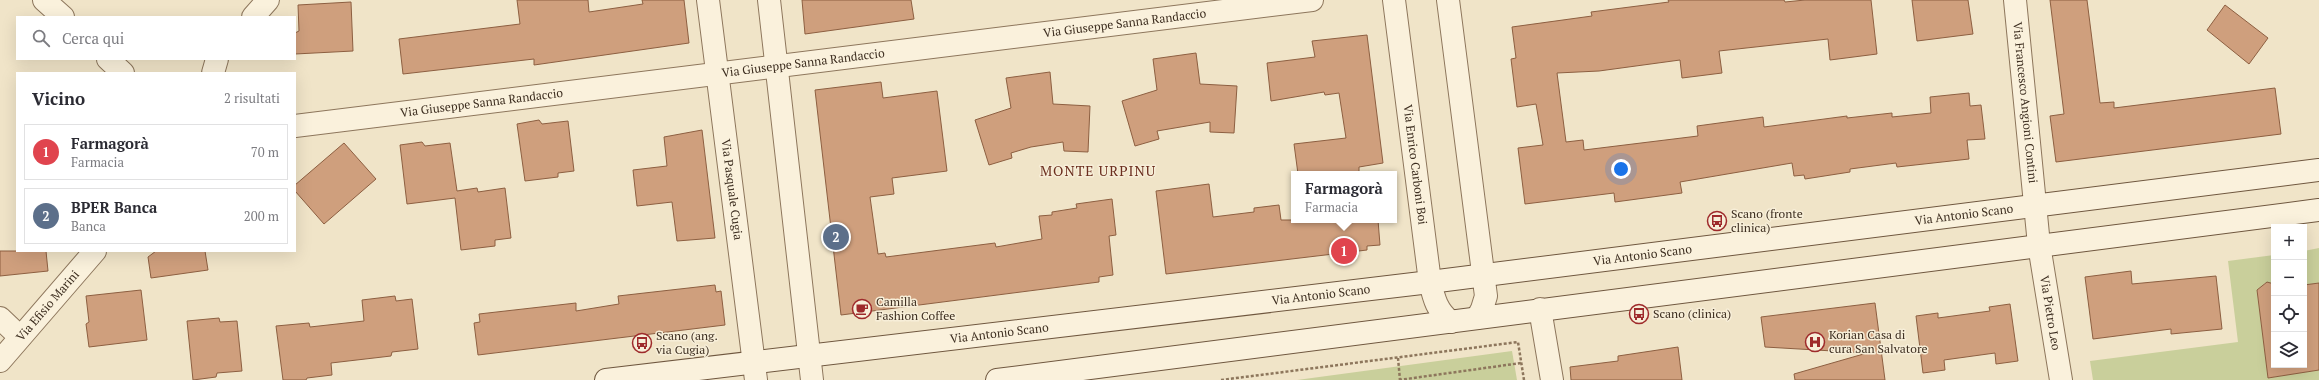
<!DOCTYPE html>
<html lang="it">
<head>
<meta charset="utf-8">
<style>
  :root { --surface:#fff; --page:#f7f7f7; --text:#2b2b33; --muted:#7c7c81; --line:#e1e1e2; --accent:#9e2a2b }
  body { margin:0; font-family:"PT Serif",serif; background:var(--page); color:var(--text) }
  .controls { position:absolute; right:12px; bottom:12px; display:grid; overflow:hidden; border-radius:0px; box-shadow:0 4px 16px #0002 }
  .controls button { width:36px; height:36px; display:grid; place-items:center; padding:0; border:0; border-bottom:1px solid var(--line); background:var(--surface); color:var(--text); font:20px sans-serif }
  .you { position:absolute; left:1621px; top:169px; width:14px; height:14px; margin:-10px; border:3px solid #fff; border-radius:50%; background:#1a73e8; box-shadow:0 0 0 6px #1a73e833 }
  .badge { display:grid; place-items:center; width:26px; height:26px; border-radius:50%; background:var(--accent); color:#fff; font-size:13px; font-weight:700 }
  .pin { position:absolute; translate:-50% -50%; border:2px solid #fff; box-shadow:0 1px 4px #0006 }
  .popup { position:absolute; left:1291px; top:171px; width:106px; height:52px; box-sizing:border-box; display:grid; place-content:center; border-radius:0px; background:var(--surface); filter:drop-shadow(0 1px 3px #0005); font-size:13px; white-space:nowrap; color:var(--muted) }
  .popup b { font-size:15px; color:var(--text) }
  .popup::after { content:''; position:absolute; left:50%; top:100%; margin-left:-8px; border:8px solid transparent; border-top-color:var(--surface) }
  .list { margin:0; padding:0; list-style:none }
  h2 { display:flex; justify-content:space-between; align-items:center; height:52px; margin:0; padding:0 16px; font-size:17px }
  h2 small { font-size:13px; font-weight:400; color:var(--muted) }
  .list li { display:grid; grid-template-columns:26px 1fr auto; gap:12px; align-items:center; box-sizing:border-box; height:56px; margin:0 8px 8px; padding:0 8px; border:1px solid var(--line); border-radius:0px }
  .list b { display:block; font-size:15px; white-space:nowrap }
  .list p { margin:0; font-size:13px; white-space:nowrap; color:var(--muted) }
  .list em { font-size:13px; font-style:normal; color:var(--muted) }
  .icon { flex:none; width:22px; height:22px; fill:none; stroke:currentColor; stroke-width:2; stroke-linecap:round; stroke-linejoin:round }
  .map { position:relative; flex:none; width:2319px; height:380px; overflow:hidden }
  .search { position:absolute; background:var(--surface); box-shadow:0 4px 16px #0002; left:16px; top:16px; width:280px; height:44px; display:flex; align-items:center; gap:10px; box-sizing:border-box; padding:0 14px; border-radius:0px; color:var(--muted); font-size:15px }
  .panel { position:absolute; background:var(--surface); box-shadow:0 4px 16px #0002; left:16px; top:72px; width:280px; height:180px; border-radius:0px }
  .map>svg:first-child { display:block }
  .green { fill:#c9cf9b }
  .building { fill:#cf9f7d; stroke:#8d5f41 }
  .lines { fill:none; stroke-linecap:round; stroke-linejoin:round }
  .street-casing { stroke:#8d765c; stroke-width:24 }
  .secondary-casing { stroke:#6f573f; stroke-width:24 }
  .path { stroke:#8d765c; stroke-width:2.5; stroke-dasharray:3 2; stroke-linecap:butt }
  .street { stroke:#faf1dc; stroke-width:22 }
  .secondary { stroke:#faf1dc; stroke-width:22 }
  .labels { text-anchor:middle; stroke-width:3; stroke-linejoin:round; paint-order:stroke }
  .street-label { font-size:12px; fill:#3d2e20; stroke:#f7eed8 }
  .poi-label { font-size:12px; fill:#3d2e20; stroke:#f7eed8; text-anchor:start }
  .quarter-label { font-size:14px; letter-spacing:1px; fill:#6b2e1e; stroke:#f7eed8 }
</style>
</head>
<body>
<div class="map">
<svg width="2319" height="380" viewBox="0 0 2319 380">
  <rect width="100%" height="100%" fill="#f0e4c8"/>
  <!-- green -->
  <g class="green">
    <polygon points="2319,248 2319,283 2304,285 2304,251"/>
    <polygon points="2274,255 2274,284 2265,283 2257,291 2268,378 2319,370 2319,380 2093,380 2090,361 2238,342 2228,261"/>
    <polygon points="1512,351 1517,380 1297,380"/>
  </g>
  <!-- building -->
  <g class="building">
    <polygon points="517,0 588,0 589,12 643,4 642,0 684,0 689,43 534,65 534,59 403,74 399,39 520,24"/>
    <polygon points="802,0 911,0 914,19 805,34"/>
    <polygon points="1668,0 1784,0 1785,2 1805,0 1871,0 1877,54 1830,60 1828,39 1719,51 1722,73 1682,78 1680,60 1599,71 1557,73 1566,142 1583,140 1584,150 1698,136 1697,126 1763,117 1764,127 1847,116 1847,118 1892,113 1892,117 1931,113 1930,97 1969,93 1970,106 1981,105 1985,139 1967,140 1969,159 1897,167 1896,163 1850,169 1850,172 1805,179 1804,175 1794,176 1792,163 1680,182 1682,193 1615,202 1614,193 1525,204 1518,148 1543,145 1536,104 1517,107 1511,59 1516,58 1512,27 1592,16 1591,12 1669,2"/>
    <polygon points="1912,0 1968,0 1973,34 1917,41"/>
    <polygon points="2050,0 2087,0 2100,103 2114,102 2114,108 2275,88 2281,134 2056,162 2050,116 2064,114"/>
    <polygon points="351,2 353,51 295,54 295,33 299,31 298,5"/>
    <polygon points="2225,5 2268,38 2249,64 2207,30"/>
    <polygon points="1367,35 1383,163 1359,167 1359,174 1298,174 1294,144 1346,138 1339,93 1325,95 1324,92 1271,101 1267,63 1315,57 1312,41"/>
    <polygon points="1196,53 1200,84 1237,86 1234,133 1210,132 1210,122 1157,131 1159,139 1135,146 1122,101 1157,90 1153,59"/>
    <polygon points="1050,72 1053,104 1090,106 1088,152 1064,151 1063,142 1031,147 1011,153 1012,158 989,165 975,120 1011,108 1006,78"/>
    <polygon points="881,82 883,98 937,91 947,171 892,178 894,194 870,197 878,254 885,253 886,257 995,243 996,247 1042,239 1039,216 1052,215 1052,212 1077,208 1076,204 1112,199 1116,235 1109,236 1113,275 1099,277 1099,282 841,315 815,90"/>
    <polygon points="539,120 542,124 568,121 574,171 558,173 558,177 525,181 517,124"/>
    <polygon points="702,130 715,238 677,241 672,202 637,206 633,170 667,166 664,137"/>
    <polygon points="422,142 425,146 450,143 457,191 477,188 478,192 505,188 511,238 495,240 495,246 461,250 455,198 407,204 400,145"/>
    <polygon points="344,143 376,179 324,224 295,191 295,185"/>
    <polygon points="1209,184 1213,217 1254,212 1254,208 1279,205 1281,220 1378,220 1380,245 1367,246 1367,250 1166,274 1156,191"/>
    <polygon points="0,251 46,251 48,271 0,276"/>
    <polygon points="156,251 205,251 208,270 151,278 148,257"/>
    <polygon points="2131,271 2132,284 2216,276 2222,329 2171,334 2171,329 2093,339 2085,277"/>
    <polygon points="2267,282 2274,284 2274,365 2304,365 2304,285 2319,283 2319,370 2268,378 2257,290"/>
    <polygon points="715,285 716,292 721,291 725,325 478,355 474,323 480,322 479,314 576,303 576,311 619,304 618,296"/>
    <polygon points="141,290 147,340 89,347 86,324 89,322 86,296"/>
    <polygon points="395,296 396,301 412,299 418,349 392,352 391,356 331,363 332,375 307,378 306,380 283,380 276,326 309,323 310,327 364,321 362,300"/>
    <polygon points="1875,303 1885,380 1795,380 1794,374 1867,353 1765,347 1761,317"/>
    <polygon points="2010,304 2018,361 1996,364 1995,353 1944,360 1945,370 1923,373 1916,316 1938,313 1938,318 1990,311 1989,307"/>
    <polygon points="219,318 220,322 237,321 242,371 217,373 216,377 193,380 187,321"/>
    <polygon points="1678,347 1682,380 1571,380 1570,367 1618,361 1618,356"/>
  </g>
  <g class="lines">
    <defs>
      <g id="street">
        <polyline points="44,0 63,17"/>
        <path id="s1" d="M708 0 756 380"/>
        <polyline points="769,0 812,380"/>
        <path id="s2" d="M1394 0 1430 282C1434 299 1437 311 1451 322"/>
        <polyline points="1448,0 1486,296 1482,309 1477,318"/>
        <path id="s3" d="M2015 0 2039 245 2061 380"/>
        <polyline points="253,17 268,0"/>
        <polyline points="108,59 123,73"/>
        <polyline points="213,73 217,59"/>
        <path id="s4" d="M295 126 1312 0"/>
        <polyline points="1540,309 1552,380"/>
        <polyline points="0,318 20,337"/>
        <path id="s5" d="M0 361 95 251"/>
      </g>
      <g id="secondary">
        <path id="s6" d="M606 380 1430 282 2319 170"/>
        <polyline points="997,380 2319,210"/>
      </g>
    </defs>
    <!-- street casing -->
    <use href="#street" class="street-casing"/>
    <!-- secondary casing -->
    <use href="#secondary" class="secondary-casing"/>
    <!-- path -->
    <g class="path">
      <polyline points="1398,358 1400,380"/>
      <polyline points="1221,380 1518,342 1524,380"/>
      <polyline points="1399,380 1521,363"/>
    </g>
    <!-- street -->
    <use href="#street" class="street"/>
    <!-- secondary -->
    <use href="#secondary" class="secondary"/>
  </g>
  <!-- icons -->
  <defs>
    <symbol id="bus-ring" viewBox="-11 -11 22 22"><circle r="9.5" fill="#f7eed8" stroke="#9e2a2b" stroke-width="1.5"/><path d="M-5-6H5V4H4V6H2V4H-2V6H-4V4H-5ZM-3.5-4V0h7V-4ZM-3.5 1.2v1.5H-2V1.2ZM2 1.2v1.5H3.5V1.2Z" fill="#9e2a2b"/></symbol>
    <symbol id="cafe-ring" viewBox="-11 -11 22 22"><circle r="9.5" fill="#f7eed8" stroke="#9e2a2b" stroke-width="1.5"/><path d="M-5.5-4.5H6V0H3Q3 3.5 0 3.5H-2.5Q-5.5 3.5-5.5 0ZM3-3.2v2h1.7v-2ZM-6 4.5H4V6H-6Z" fill="#9e2a2b"/></symbol>
    <symbol id="hospital-ring" viewBox="-11 -11 22 22"><circle r="9.5" fill="#f7eed8" stroke="#9e2a2b" stroke-width="1.5"/><path d="M-5-5h3v3.5h4V-5h3V5h-3V1.5h-4V5h-3Z" fill="#9e2a2b"/></symbol>
  </defs>
  <g fill-rule="evenodd">
    <use href="#bus-ring" x="1706" y="210" width="22" height="22"/>
    <use href="#cafe-ring" x="851" y="298" width="22" height="22"/>
    <use href="#bus-ring" x="1628" y="303" width="22" height="22"/>
    <use href="#hospital-ring" x="1804" y="331" width="22" height="22"/>
    <use href="#bus-ring" x="631" y="332" width="22" height="22"/>
  </g>
  <g class="labels">
    <!-- street labels -->
    <g class="street-label">
      <text dy="4" stroke="none"><textPath href="#s4" startOffset="836">Via Giuseppe Sanna Randaccio</textPath></text>
      <text dy="4" stroke="none"><textPath href="#s4" startOffset="512">Via Giuseppe Sanna Randaccio</textPath></text>
      <text dy="4" stroke="none"><textPath href="#s4" startOffset="188">Via Giuseppe Sanna Randaccio</textPath></text>
      <text dy="4" stroke="none"><textPath href="#s3" startOffset="103">Via Francesco Angioni Contini</textPath></text>
      <text dy="4" stroke="none"><textPath href="#s2" startOffset="166">Via Enrico Carboni Boi</textPath></text>
      <text dy="4" stroke="none"><textPath href="#s1" startOffset="191">Via Pasquale Cugia</textPath></text>
      <text dy="4" stroke="none"><textPath href="#s6" startOffset="1368">Via Antonio Scano</textPath></text>
      <text dy="4" stroke="none"><textPath href="#s6" startOffset="1044">Via Antonio Scano</textPath></text>
      <text dy="4" stroke="none"><textPath href="#s6" startOffset="720">Via Antonio Scano</textPath></text>
      <text dy="4" stroke="none"><textPath href="#s5" startOffset="73">Via Efisio Marini</textPath></text>
      <text dy="4" stroke="none"><textPath href="#s3" startOffset="315">Via Pietro Leo</textPath></text>
      <text dy="4" stroke="none"><textPath href="#s6" startOffset="396">Via Antonio Scano</textPath></text>
    </g>
    <!-- poi labels -->
    <g class="poi-label">
      <text x="1731" y="218">Scano (fronte<tspan x="1731" dy="14">clinica)</tspan></text>
      <text x="876" y="306">Camilla<tspan x="876" dy="14">Fashion Coffee</tspan></text>
      <text x="1653" y="318">Scano (clinica)</text>
      <text x="1829" y="339">Korian Casa di<tspan x="1829" dy="14">cura San Salvatore</tspan></text>
      <text x="656" y="340">Scano (ang.<tspan x="656" dy="14">via Cugia)</tspan></text>
    </g>
    <!-- quarter labels -->
    <g class="quarter-label">
      <text x="1098" y="176">MONTE URPINU</text>
    </g>
  </g>
</svg>
<div class="controls">
<button>+</button>
<button>−</button>
<button><svg class="icon" aria-label="locate" viewBox="0 0 24 24"><circle cx="12" cy="12" r="6"/><path d="M12 2v4M12 18v4M2 12h4M18 12h4"/></svg></button>
<button><svg class="icon" aria-label="layers" viewBox="0 0 24 24"><path d="M12 4l9 5-9 5-9-5zM3 14l9 5 9-5"/></svg></button>
</div>
<div class="you"></div>
<div class="pin badge" style="left:1344px;top:251px;background:#e0444e">1</div>
<div class="popup"><b>Farmagorà</b>Farmacia</div>
<div class="pin badge" style="left:836px;top:237px;background:#5c6f8a">2</div>
<div class="search"><svg class="icon" aria-label="search" viewBox="0 0 24 24"><circle cx="10" cy="10" r="6"/><path d="M15 15l6 6"/></svg>Cerca qui</div>
<section class="panel">
<h2>Vicino<small>2 risultati</small></h2>
<ul class="list">
<li><span class="badge" style="background:#e0444e">1</span><div><b>Farmagorà</b><p>Farmacia</p></div><em>70 m</em></li>
<li><span class="badge" style="background:#5c6f8a">2</span><div><b>BPER Banca</b><p>Banca</p></div><em>200 m</em></li>
</ul>
</section>
</div>
</body>
</html>
